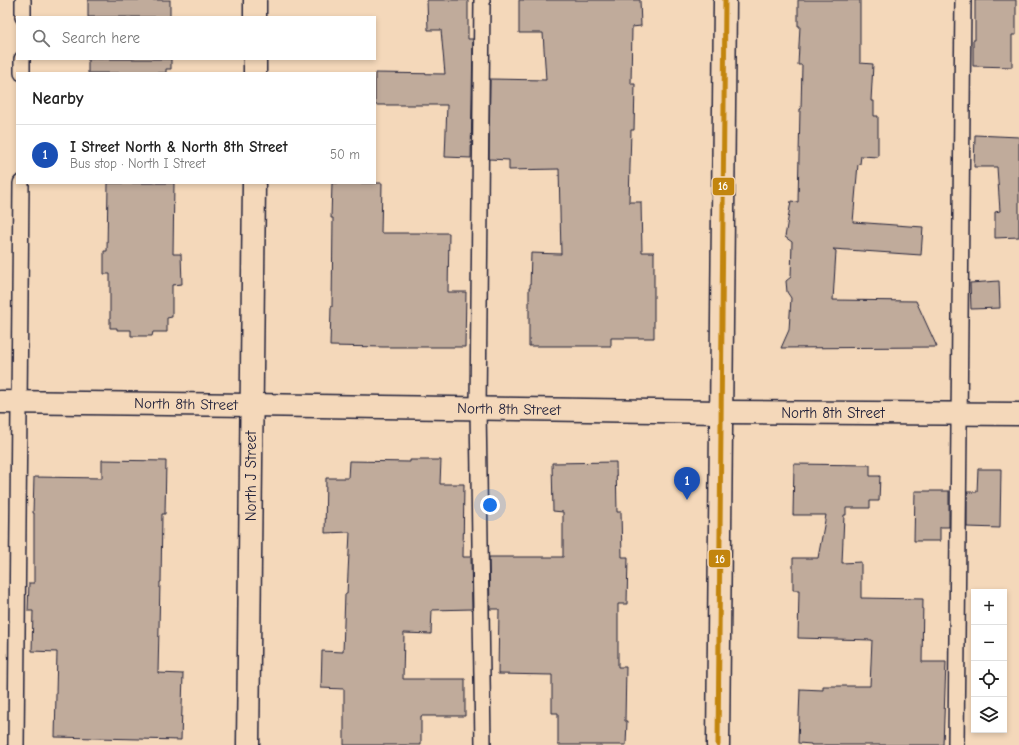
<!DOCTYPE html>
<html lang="en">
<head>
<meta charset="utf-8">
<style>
  :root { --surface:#fff; --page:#f6f6f6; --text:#222; --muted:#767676; --line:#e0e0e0; --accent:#c8321e }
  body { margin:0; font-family:"Comic Neue",sans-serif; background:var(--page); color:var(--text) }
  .controls { position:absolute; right:12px; bottom:12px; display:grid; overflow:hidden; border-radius:0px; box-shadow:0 2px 6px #0003 }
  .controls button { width:36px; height:36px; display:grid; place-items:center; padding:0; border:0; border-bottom:1px solid var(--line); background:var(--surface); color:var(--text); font:20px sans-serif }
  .you { position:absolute; left:490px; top:505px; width:14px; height:14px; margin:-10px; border:3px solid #fff; border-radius:50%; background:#1a73e8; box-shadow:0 0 0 6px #1a73e833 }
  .badge { display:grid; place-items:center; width:26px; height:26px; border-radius:50%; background:var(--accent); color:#fff; font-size:13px; font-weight:700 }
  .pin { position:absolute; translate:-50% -33px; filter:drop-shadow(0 1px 2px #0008) }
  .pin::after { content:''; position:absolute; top:21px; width:14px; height:12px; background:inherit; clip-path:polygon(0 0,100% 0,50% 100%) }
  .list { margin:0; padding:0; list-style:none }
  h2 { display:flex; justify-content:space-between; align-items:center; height:52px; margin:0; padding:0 16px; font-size:17px }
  h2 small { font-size:13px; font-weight:400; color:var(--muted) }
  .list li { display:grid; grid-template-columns:26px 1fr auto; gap:12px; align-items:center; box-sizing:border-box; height:60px; padding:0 16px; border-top:1px solid var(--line) }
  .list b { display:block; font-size:15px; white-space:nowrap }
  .list p { margin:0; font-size:13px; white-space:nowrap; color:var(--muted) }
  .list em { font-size:13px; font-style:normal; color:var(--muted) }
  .icon { flex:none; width:22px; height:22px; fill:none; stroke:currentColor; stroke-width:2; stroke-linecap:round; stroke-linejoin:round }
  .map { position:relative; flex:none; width:1019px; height:745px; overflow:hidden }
  .search { position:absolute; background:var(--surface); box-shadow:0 2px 6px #0003; left:16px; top:16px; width:360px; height:44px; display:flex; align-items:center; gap:10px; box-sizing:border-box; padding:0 14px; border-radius:0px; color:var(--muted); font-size:15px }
  .panel { position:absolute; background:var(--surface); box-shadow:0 2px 6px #0003; left:16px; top:72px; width:360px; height:112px; border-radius:0px }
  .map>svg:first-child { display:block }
  .building { fill:#c0ab9b; stroke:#22223b }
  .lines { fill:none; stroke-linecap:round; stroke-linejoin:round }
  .service-casing { stroke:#22223b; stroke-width:18 }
  .minor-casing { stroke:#22223b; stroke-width:25 }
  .secondary-casing { stroke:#22223b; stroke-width:25 }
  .service { stroke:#f4d8ba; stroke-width:15 }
  .minor { stroke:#f4d8ba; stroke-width:22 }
  .secondary { stroke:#f4d8ba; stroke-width:22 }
  .bus-1-casing { stroke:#f4d8ba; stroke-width:8 }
  .bus-1 { stroke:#c2850f; stroke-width:5 }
  .labels { text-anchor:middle; stroke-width:3.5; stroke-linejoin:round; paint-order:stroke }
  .street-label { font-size:15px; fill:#22223b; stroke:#f4d8ba }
  .line-badge { stroke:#f4d8ba; stroke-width:1.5 }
  .badge-label { font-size:11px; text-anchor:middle; font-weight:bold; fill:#fff }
</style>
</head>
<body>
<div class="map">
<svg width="1019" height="745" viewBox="0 0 1019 745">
  <rect width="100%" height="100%" fill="#f4d8ba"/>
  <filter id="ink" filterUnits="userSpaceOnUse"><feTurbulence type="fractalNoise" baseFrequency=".025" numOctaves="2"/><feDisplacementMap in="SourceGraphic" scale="8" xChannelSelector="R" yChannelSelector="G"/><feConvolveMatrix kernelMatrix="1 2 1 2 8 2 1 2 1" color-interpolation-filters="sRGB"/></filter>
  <g filter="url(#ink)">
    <!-- building -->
    <g class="building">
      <rect x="88" y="0" width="82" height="17"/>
      <polygon points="427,0 468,0 468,39 473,39 471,158 445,157 447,105 375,105 375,73 445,74 441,30 428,30"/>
      <polygon points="519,0 640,0 641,26 632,27 631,84 635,84 634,130 631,130 629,202 641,202 642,252 654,252 654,338 611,338 611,346 529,346 529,288 530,288 531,253 561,254 559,169 509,170 509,160 489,159 490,79 546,80 543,33 519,33"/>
      <polygon points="798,0 860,0 860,63 873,64 871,101 874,101 874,116 878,116 878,157 861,156 860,164 858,164 853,222 923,227 921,255 833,249 836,251 833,300 916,301 937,347 781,348 789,330 791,298 787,292 786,281 791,277 792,242 785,237 791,201 798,202 800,109 801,109 802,65 798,65 800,26 798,26"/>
      <polygon points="975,0 1016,0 1016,35 1012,35 1012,67 973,66 973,40 975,40"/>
      <polygon points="88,59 171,59 171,69 166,69 166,73 88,73"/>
      <polygon points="975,135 1019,137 1019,237 995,238 995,212 1000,211 997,167 974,167"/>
      <polygon points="108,183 174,183 173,254 181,254 182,284 172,285 172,317 167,318 167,332 153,332 152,336 131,336 131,330 117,330 117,328 110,328 110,274 104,274 104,251 107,251"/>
      <polygon points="332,183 382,183 381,233 449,233 448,292 466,292 465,347 383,347 330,346 331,307 332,307 333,218 331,218"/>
      <polygon points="999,281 1000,308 971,309 970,283"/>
      <polygon points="102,460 166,461 165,514 162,514 161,582 160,582 158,673 183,674 181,740 55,737 57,652 32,651 33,611 28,611 29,583 34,583 34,513 33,513 34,477 102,478"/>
      <polygon points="410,460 441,460 440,484 464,484 463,557 471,557 472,609 432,610 431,634 404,633 403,679 465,679 465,716 421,716 421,745 344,745 344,689 321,688 322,651 343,652 345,594 347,594 350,532 325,533 326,478 348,478 349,461 410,462"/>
      <polygon points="616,462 617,512 621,512 622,557 628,557 627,604 618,604 618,667 626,667 625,721 627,721 626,745 558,745 558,713 552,713 552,675 498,674 499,609 490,609 489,557 563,557 563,512 553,511 552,463"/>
      <polygon points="794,464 870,465 870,476 880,476 879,501 870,501 870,508 846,508 846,515 844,515 842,563 861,562 861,598 923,599 922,662 946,662 943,745 811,745 811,744 798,743 800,689 823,690 823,686 870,686 872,640 798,638 799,590 793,590 793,558 818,558 826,515 793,515"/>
      <polygon points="978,469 1001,469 1000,528 967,527 967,492 977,492"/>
      <polygon points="915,491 949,491 949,527 940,527 940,541 914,541"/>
    </g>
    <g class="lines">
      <defs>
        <g id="service">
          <polyline points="482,0 478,408 483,745"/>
          <polyline points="23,17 23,0"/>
          <polyline points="22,73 22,59"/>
          <polyline points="16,745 21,183"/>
          <polyline points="956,745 963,0"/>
        </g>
        <g id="minor">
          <polyline points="255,17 255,0"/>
          <polyline points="255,73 255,59"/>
          <polyline points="0,402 251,405 721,412 1019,414"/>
          <polyline points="248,745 254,183"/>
        </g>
        <polyline id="secondary" points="718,745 725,0"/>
      </defs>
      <!-- service casing -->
      <use href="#service" class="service-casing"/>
      <!-- minor casing -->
      <use href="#minor" class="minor-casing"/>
      <!-- secondary casing -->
      <use href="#secondary" class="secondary-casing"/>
      <!-- service -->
      <use href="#service" class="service"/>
      <!-- minor -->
      <use href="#minor" class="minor"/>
      <!-- secondary -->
      <use href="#secondary" class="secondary"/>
      <defs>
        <polyline id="bus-1" points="718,745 725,0"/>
      </defs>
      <!-- bus-1 casing -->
      <use href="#bus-1" class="bus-1-casing"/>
      <!-- bus-1 -->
      <use href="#bus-1" class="bus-1"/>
    </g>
  </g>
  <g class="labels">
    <!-- street labels -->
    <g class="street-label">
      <text transform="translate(186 404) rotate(1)" y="5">North 8th Street</text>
      <text transform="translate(509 409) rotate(1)" y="5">North 8th Street</text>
      <text x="833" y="418">North 8th Street</text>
      <text transform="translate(251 476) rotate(-90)" y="5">North J Street</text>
    </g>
  </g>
  <g class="line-badge">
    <rect x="712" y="177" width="23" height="19" rx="4" fill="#c2850f"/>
    <rect x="708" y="549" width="23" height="19" rx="4" fill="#c2850f"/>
  </g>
  <g class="badge-label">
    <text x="723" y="190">16</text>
    <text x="720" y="563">16</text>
  </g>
</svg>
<div class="controls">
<button>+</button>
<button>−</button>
<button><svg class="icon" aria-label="locate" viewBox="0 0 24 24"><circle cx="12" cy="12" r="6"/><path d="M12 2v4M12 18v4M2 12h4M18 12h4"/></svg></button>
<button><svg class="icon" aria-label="layers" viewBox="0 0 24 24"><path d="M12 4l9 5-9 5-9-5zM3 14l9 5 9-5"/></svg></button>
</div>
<div class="you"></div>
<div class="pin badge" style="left:687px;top:500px;background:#1a4fb4">1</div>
<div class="search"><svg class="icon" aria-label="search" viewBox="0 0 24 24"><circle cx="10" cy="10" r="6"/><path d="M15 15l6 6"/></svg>Search here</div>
<section class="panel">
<h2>Nearby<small></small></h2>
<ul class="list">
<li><span class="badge" style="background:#1a4fb4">1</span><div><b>I Street North &amp; North 8th Street</b><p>Bus stop · North I Street</p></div><em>50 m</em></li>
</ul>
</section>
</div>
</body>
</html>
